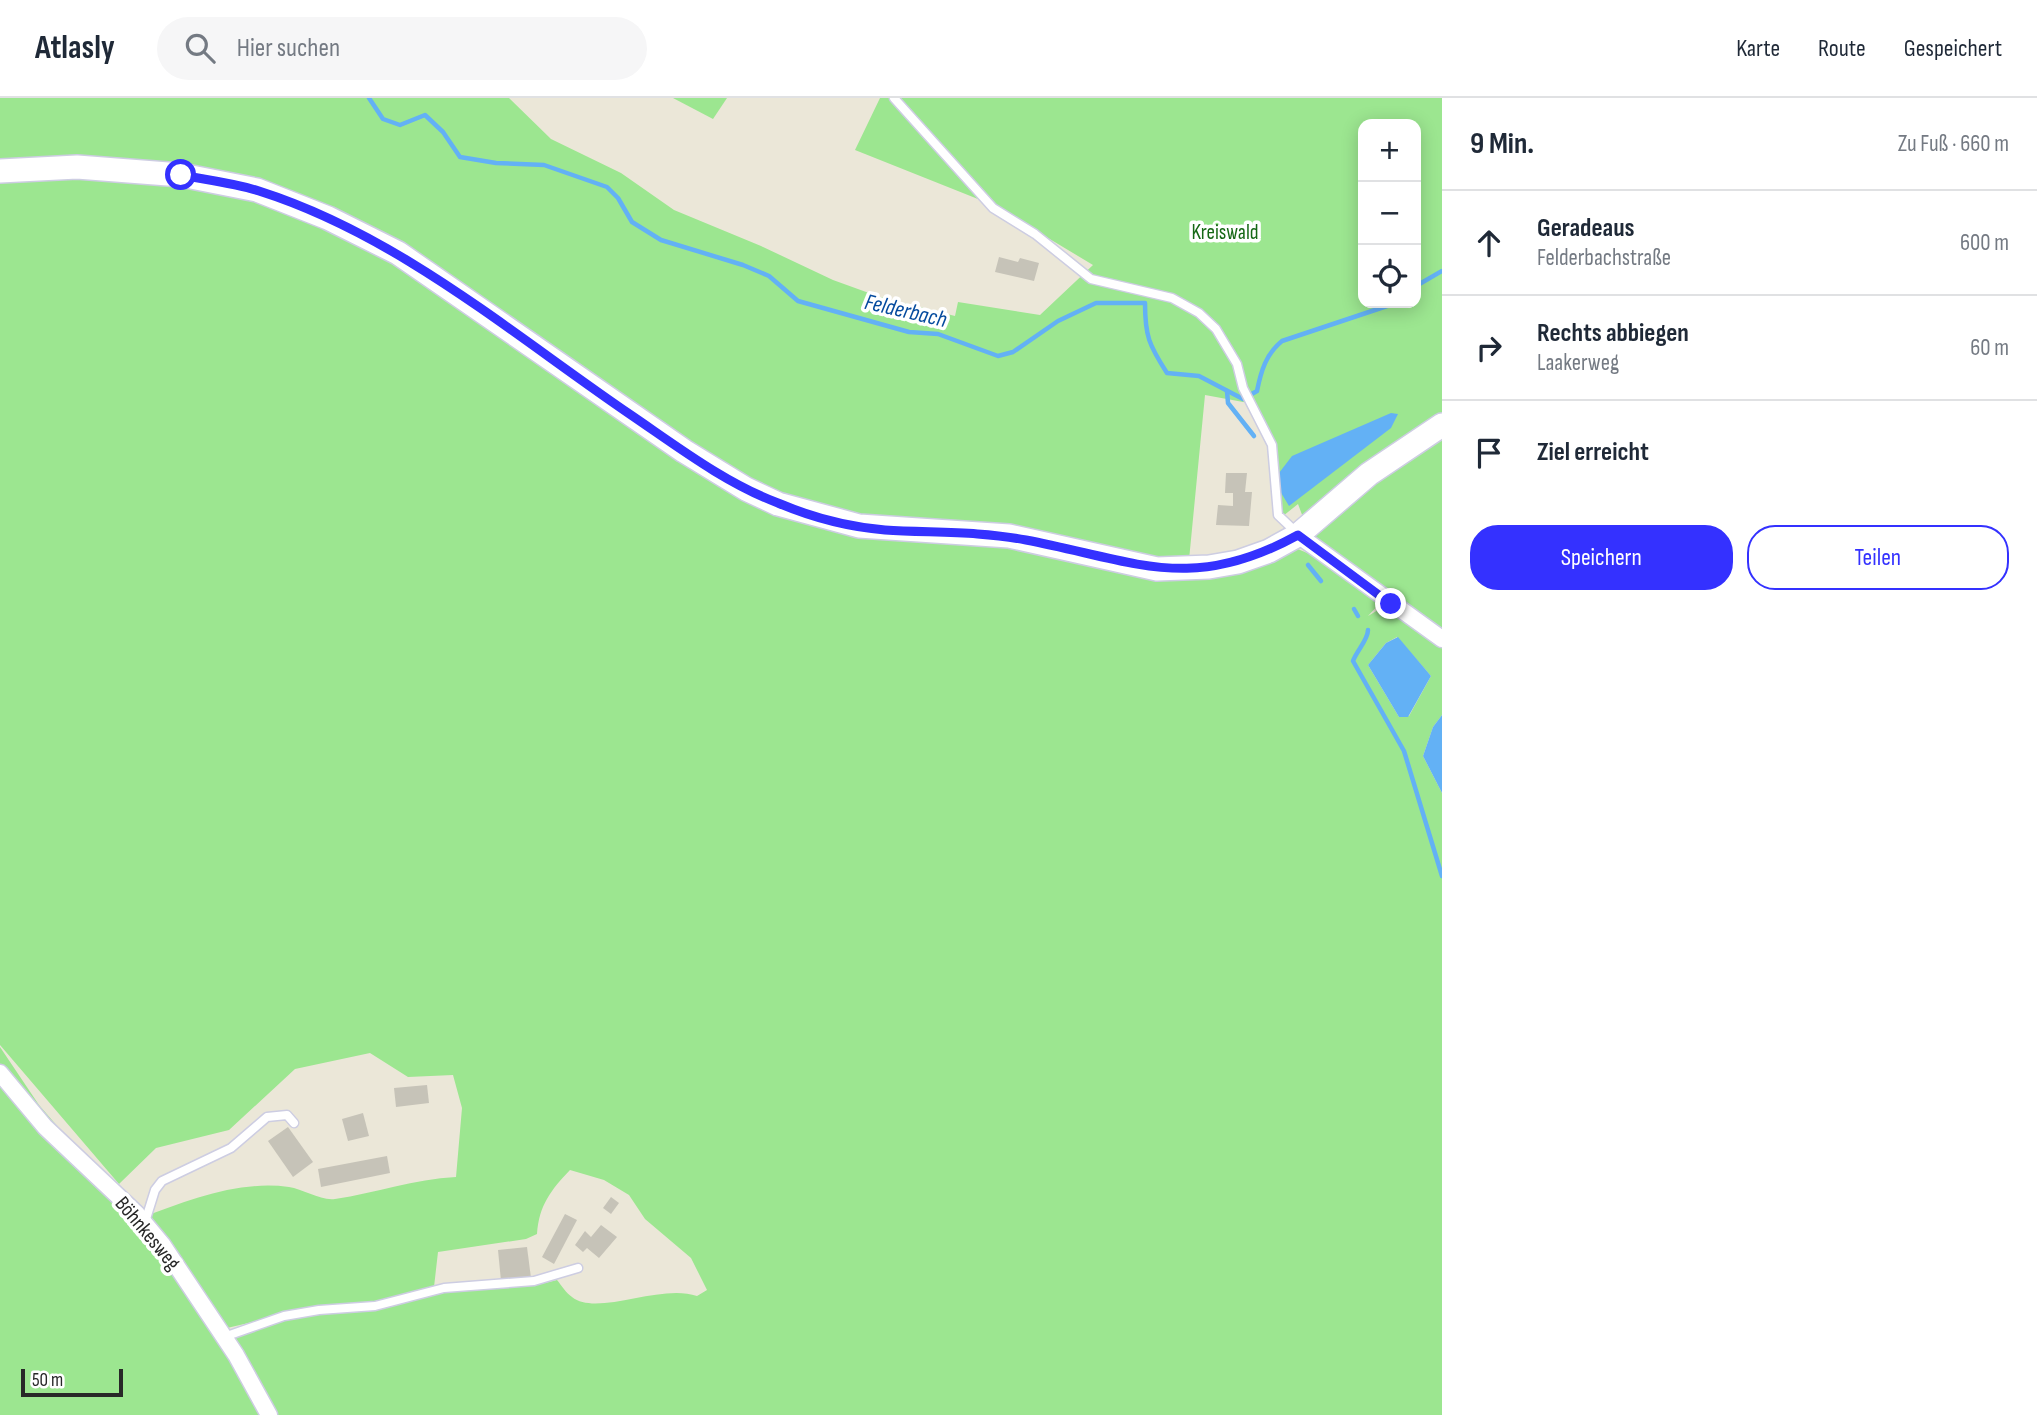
<!DOCTYPE html>
<html lang="de">
<head>
<meta charset="utf-8">
<style>
  :root { --surface:#fff; --page:#f6f6f7; --text:#1f2937; --muted:#747a83; --line:#e0e1e3; --accent:#3431ff }
  body { margin:0; font-family:"Sofia Sans Condensed",sans-serif; background:var(--page); color:var(--text) }
  .controls { position:absolute; right:21px; top:21px; display:grid; overflow:hidden; border-radius:14px; box-shadow:0 4px 18px #0003 }
  .controls button { width:63px; height:63px; display:grid; place-items:center; padding:0; border:0; border-bottom:2px solid var(--line); background:var(--surface); color:var(--text); font:35px sans-serif }
  .scale { position:absolute; left:21px; bottom:18px; width:102px; box-sizing:border-box; padding-left:7px; border:4px solid #282828; border-top:0; font-size:19px; line-height:24px; white-space:nowrap; color:#282828; -webkit-text-stroke:5px #fff; paint-order:stroke }
  .stop { position:absolute; width:21px; height:21px; margin:-16px; border:5px solid #3431ff; border-radius:50%; background:#fff }
  .stop.end { background:#3431ff; border-color:#fff; box-shadow:0 2px 7px #0008 }
  .list { margin:0; padding:0; list-style:none }
  h2 { display:flex; justify-content:space-between; align-items:center; height:91px; margin:0; padding:0 28px; font-size:30px }
  h2 small { font-size:23px; font-weight:400; color:var(--muted) }
  .list li { display:grid; grid-template-columns:46px 1fr auto; gap:21px; align-items:center; box-sizing:border-box; height:105px; padding:0 28px; border-top:2px solid var(--line) }
  .list b { display:block; font-size:26px; white-space:nowrap }
  .list p { margin:0; font-size:23px; white-space:nowrap; color:var(--muted) }
  .list em { font-size:23px; font-style:normal; color:var(--muted) }
  .actions { display:flex; gap:14px; padding:21px 28px }
  .actions a { flex:1; padding:16px 0; border:2px solid var(--accent); border-radius:28px; text-align:center; font-size:24px; color:var(--accent) }
  .actions .main { background:var(--accent); color:#fff }
  .icon { flex:none; width:38px; height:38px; fill:none; stroke:currentColor; stroke-width:2; stroke-linecap:round; stroke-linejoin:round }
  .map { position:relative; flex:none; width:1442px; height:1317px; overflow:hidden }
  header { display:flex; align-items:center; gap:42px; box-sizing:border-box; height:98px; padding:0 35px; background:var(--surface); border-bottom:2px solid var(--line) }
  header strong { font-size:33px }
  nav { display:flex; gap:38px; margin-inline-start:auto; font-size:24px }
  .search { width:490px; height:63px; background:var(--page); display:flex; align-items:center; gap:18px; box-sizing:border-box; padding:0 24px; border-radius:38px; color:var(--muted); font-size:26px }
  main { display:flex }
  aside { flex:1; background:var(--surface) }
  .map>svg:first-child { display:block }
  .green { fill:#9ce690; fill-rule:evenodd }
  .water { fill:#63b1f5 }
  .lines { fill:none; stroke-linecap:round; stroke-linejoin:round }
  .stream { stroke:#63b1f5; stroke-width:4.5 }
  .building { fill:#c6c3b8 }
  .lane-casing { stroke:#cdcde2; stroke-width:11 }
  .street-casing { stroke:#cdcde2; stroke-width:19 }
  .secondary-casing { stroke:#cdcde2; stroke-width:26 }
  .lane { stroke:#fff; stroke-width:8 }
  .street { stroke:#fff; stroke-width:16 }
  .secondary { stroke:#fff; stroke-width:23 }
  .route { stroke:#3431ff; stroke-width:9 }
  .labels { text-anchor:middle; stroke-width:7; stroke-linejoin:round; paint-order:stroke }
  .park-label { font-size:21px; fill:#166815; stroke:#fff }
  .street-label { font-size:21px; fill:#282828; stroke:#fff }
  .water-label { font-size:23px; font-style:italic; fill:#054b9e; stroke:#fff }
</style>
</head>
<body>
<header>
<strong>Atlasly</strong>
<div class="search"><svg class="icon" aria-label="search" viewBox="0 0 24 24"><circle cx="10" cy="10" r="6"/><path d="M15 15l6 6"/></svg>Hier suchen</div>
<nav><a>Karte</a><a>Route</a><a>Gespeichert</a></nav>
</header>
<main>
<div class="map">
<svg width="1442" height="1317" viewBox="0 0 1442 1317">
  <rect width="100%" height="100%" fill="#ebe7d8"/>
  <!-- green -->
  <g class="green">
    <path d="M0 0H509L551 41 621 75 674 112 761 148 833 182 880 199 955 218 958 204 1040 217 1093 167 993 107 855 52 880 0H1442V317L1304 422 1298 406 1283 418 1278 405 1277 354 1254 306 1205 297 1189 462 1171 463 842 415 770 393 296 99 0 64ZM1363 26H1416V205H1363Z"/>
    <polygon points="673,0 727,0 713,21"/>
    <path d="M113 78 184 84 261 102 330 127 395 163 747 402 811 425 869 437 1018 449 1158 478 1202 479 1240 470 1293 449 1312 457 1381 504 1368 518 1388 506 1442 545V617L1433 629 1423 658 1442 695V1317H271L234 1245 237 1238C279 1217 322 1217 368 1212 390 1210 412 1198 435 1195 476 1189 517 1193 557 1182 562 1188 566 1195 572 1199 597 1219 660 1185 697 1198L707 1192 691 1160 645 1121 629 1097 604 1082 570 1072C551 1092 539 1107 537 1136L526 1141 438 1154 434 1189 372 1207 317 1209 227 1230 219 1224 143 1119C189 1102 239 1082 289 1089 303 1091 321 1103 335 1101 376 1095 414 1081 456 1079L462 1010 453 977 408 979 370 955 295 971 229 1032 156 1050 119 1086 0 947V79ZM1397 539 1431 578 1409 618 1399 619 1368 567 1386 545Z"/>
    <polygon points="1442,338 1442,536 1310,441 1375,385"/>
    <polygon points="0,949 39,1007 159,1146 265,1317 0,1317"/>
  </g>
  <!-- water -->
  <g class="water">
    <polygon points="1391,315 1398,316 1391,330 1289,408 1280,393 1279,375 1292,358"/>
    <polygon points="1398,539 1431,578 1408,619 1399,619 1368,567 1386,545"/>
    <polygon points="1442,617 1442,695 1423,658 1433,629"/>
  </g>
  <g class="lines">
    <!-- stream -->
    <g class="stream">
      <path d="M369 0 383 21 400 27 425 17 443 34 460 59 496 65 544 67 607 89 618 100 632 124 661 142 743 167 769 178 798 203 909 234 938 236 998 258 1013 254 1058 223 1096 205H1145C1145 238 1149 247 1167 275L1199 278 1243 301 1257 293C1261 273 1266 256 1282 243L1396 205"/>
      <polyline points="1416,188 1442,173"/>
      <polyline points="1227,293 1228,305 1254,338"/>
      <polyline points="1308,467 1321,483"/>
      <polyline points="1354,511 1358,518"/>
      <path d="M1368 532C1368 542 1357 552 1353 563L1404 653 1442 778"/>
    </g>
  </g>
  <!-- building -->
  <g class="building">
    <polygon points="999,159 1018,164 1020,160 1039,165 1034,183 995,174"/>
    <polygon points="1226,375 1247,375 1245,394 1252,394 1249,428 1216,427 1218,407 1233,408 1233,395 1225,395"/>
    <polygon points="427,987 429,1005 396,1009 394,990"/>
    <polygon points="363,1015 369,1038 348,1043 342,1021"/>
    <polygon points="288,1029 313,1064 293,1079 268,1043"/>
    <polygon points="387,1058 390,1075 321,1089 318,1071"/>
    <polygon points="611,1099 619,1105 611,1116 603,1110"/>
    <polygon points="565,1116 577,1122 554,1166 542,1159"/>
    <polygon points="601,1127 617,1139 599,1160 587,1150 583,1154 575,1147 585,1133 591,1139"/>
    <polygon points="527,1149 531,1180 501,1183 498,1152"/>
  </g>
  <g class="lines">
    <defs>
      <g id="lane">
        <polyline points="894,0 993,110 1035,136 1091,181 1172,200 1199,215 1216,231 1237,266 1243,290 1272,347 1278,417 1298,436"/>
        <polyline points="145,1124 155,1092 162,1083 231,1050 267,1019 287,1017 294,1025"/>
        <polyline points="224,1239 284,1218 319,1212 375,1208 444,1190 534,1183 578,1170"/>
      </g>
      <g id="street">
        <polyline points="1298,437 1442,541"/>
        <polyline points="0,975 45,1029 137,1116 162,1146 236,1257 269,1317"/>
      </g>
      <polyline id="secondary" points="0,73 77,69 181,77 257,92 328,120 398,155 684,353 746,391 778,406 859,428 1009,438 1157,471 1209,469 1238,464 1269,453 1298,437 1369,376 1442,327"/>
    </defs>
    <!-- lane casing -->
    <use href="#lane" class="lane-casing"/>
    <!-- street casing -->
    <use href="#street" class="street-casing"/>
    <!-- secondary casing -->
    <use href="#secondary" class="secondary-casing"/>
    <!-- lane -->
    <use href="#lane" class="lane"/>
    <!-- street -->
    <use href="#street" class="street"/>
    <!-- secondary -->
    <use href="#secondary" class="secondary"/>
  </g>
  <g class="lines">
    <!-- route -->
    <path class="route" d="M181 77C207 82 234 85 259 93 398 137 512 236 631 317 678 349 725 385 778 405 811 419 849 429 885 432 932 435 979 433 1026 442 1136 463 1191 496 1298 437L1391 506"/>
  </g>
  <g class="labels">
    <!-- park labels -->
    <g class="park-label">
      <text x="1225" y="141">Kreiswald</text>
    </g>
    <!-- street labels -->
    <g class="street-label">
      <text transform="translate(148 1135) rotate(50)" y="7">Böhnkesweg</text>
    </g>
    <!-- water labels -->
    <g class="water-label">
      <text transform="translate(906 212) rotate(13)" y="8">Felderbach</text>
    </g>
  </g>
</svg>
<div class="controls">
<button>+</button>
<button>−</button>
<button><svg class="icon" aria-label="locate" viewBox="0 0 24 24"><circle cx="12" cy="12" r="6"/><path d="M12 2v4M12 18v4M2 12h4M18 12h4"/></svg></button>
</div>
<div class="scale">50 m</div>
<div class="stop" style="left:181px;top:77px"></div>
<div class="stop end" style="left:1391px;top:506px"></div>
</div>
<aside>
<h2>9 Min.<small>Zu Fuß · 660 m</small></h2>
<ul class="list">
<li><svg class="icon" aria-label="ahead" viewBox="0 0 24 24"><path d="M12 20V5M6 11l6-6 6 6"/></svg><div><b>Geradeaus</b><p>Felderbachstraße</p></div><em>600 m</em></li>
<li><svg class="icon" aria-label="right" viewBox="0 0 24 24"><path d="M7 20v-9h11M14 6l5 5-5 5"/></svg><div><b>Rechts abbiegen</b><p>Laakerweg</p></div><em>60 m</em></li>
<li><svg class="icon" aria-label="arrive" viewBox="0 0 24 24"><path d="M6 21V4h12l-3 4 3 4H6"/></svg><div><b>Ziel erreicht</b></div></li>
</ul>
<div class="actions"><a class="main">Speichern</a><a>Teilen</a></div>
</aside>
</main>
</body>
</html>
